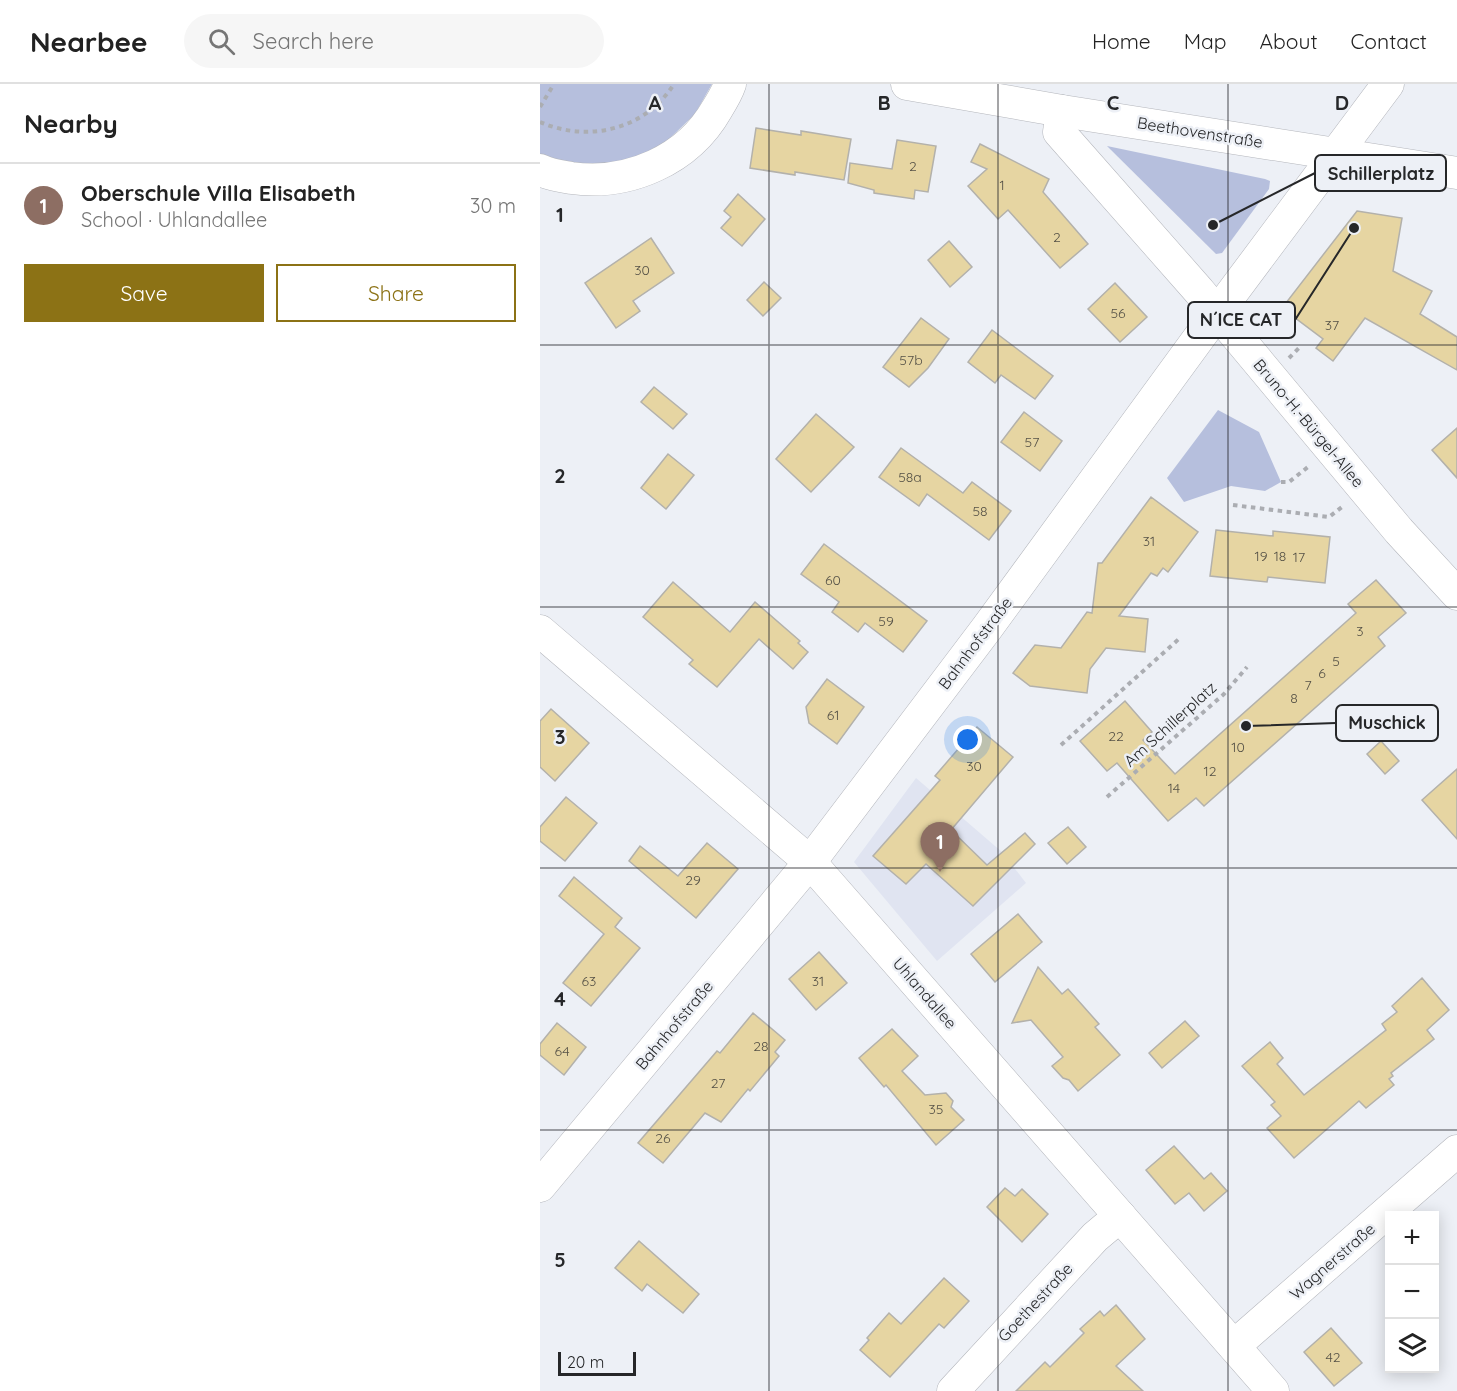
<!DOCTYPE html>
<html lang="en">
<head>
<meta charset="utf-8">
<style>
  :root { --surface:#fff; --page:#f6f6f6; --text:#222; --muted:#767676; --line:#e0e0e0; --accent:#8c7215 }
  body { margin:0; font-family:Quicksand,sans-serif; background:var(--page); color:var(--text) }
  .controls { position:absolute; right:18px; bottom:18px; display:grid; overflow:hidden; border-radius:0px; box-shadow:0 3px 15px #0003 }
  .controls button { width:54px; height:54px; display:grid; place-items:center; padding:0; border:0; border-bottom:2px solid var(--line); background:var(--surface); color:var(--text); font:30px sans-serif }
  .scale { position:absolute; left:18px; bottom:15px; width:78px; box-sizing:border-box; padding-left:6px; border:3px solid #262729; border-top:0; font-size:16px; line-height:21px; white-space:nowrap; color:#262729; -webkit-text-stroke:4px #edf0f6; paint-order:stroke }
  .you { position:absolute; left:428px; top:656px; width:21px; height:21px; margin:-15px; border:4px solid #fff; border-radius:50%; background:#1a73e8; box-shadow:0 0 0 9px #1a73e833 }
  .badge { display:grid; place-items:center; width:39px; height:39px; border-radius:50%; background:var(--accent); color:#fff; font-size:20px; font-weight:700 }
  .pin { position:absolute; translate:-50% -50px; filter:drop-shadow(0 2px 3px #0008) }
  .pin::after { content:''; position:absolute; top:32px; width:21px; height:18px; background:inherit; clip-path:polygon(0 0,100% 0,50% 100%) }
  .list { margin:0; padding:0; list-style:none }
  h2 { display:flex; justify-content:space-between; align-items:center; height:78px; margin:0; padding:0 24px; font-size:26px }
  h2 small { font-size:20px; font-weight:400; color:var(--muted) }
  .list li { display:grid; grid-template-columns:39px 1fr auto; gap:18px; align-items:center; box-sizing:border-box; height:84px; padding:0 24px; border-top:2px solid var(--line) }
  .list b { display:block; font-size:22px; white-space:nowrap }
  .list p { margin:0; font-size:20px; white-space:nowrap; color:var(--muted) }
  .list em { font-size:20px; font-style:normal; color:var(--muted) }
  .actions { display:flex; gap:12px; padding:18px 24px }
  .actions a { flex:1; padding:14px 0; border:2px solid var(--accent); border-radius:0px; text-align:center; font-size:21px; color:var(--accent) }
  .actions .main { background:var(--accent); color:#fff }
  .icon { flex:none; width:33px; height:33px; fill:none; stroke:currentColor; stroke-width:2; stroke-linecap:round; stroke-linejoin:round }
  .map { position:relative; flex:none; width:917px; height:1307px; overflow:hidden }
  header { display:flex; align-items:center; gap:36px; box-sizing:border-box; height:84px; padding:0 30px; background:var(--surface); border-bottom:2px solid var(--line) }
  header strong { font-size:28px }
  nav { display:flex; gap:33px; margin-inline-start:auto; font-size:21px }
  .search { width:420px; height:54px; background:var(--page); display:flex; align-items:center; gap:15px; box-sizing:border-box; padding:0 21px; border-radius:33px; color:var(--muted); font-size:22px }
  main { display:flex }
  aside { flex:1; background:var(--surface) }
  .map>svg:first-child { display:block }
  .built { fill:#e0e4f1 }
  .green { fill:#b6bfdd }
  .building { fill:#e6d5a2; stroke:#b3b1ab; stroke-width:1.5 }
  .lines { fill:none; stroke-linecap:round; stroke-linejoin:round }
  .minor-casing { stroke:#b4b6bc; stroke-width:33 }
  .path { stroke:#abadb2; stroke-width:4; stroke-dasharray:4.5 4.5; stroke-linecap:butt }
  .minor { stroke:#fff; stroke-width:32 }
  .grid { fill:none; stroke:#262729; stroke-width:1.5; stroke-opacity:0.55 }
  .labels { text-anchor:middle; stroke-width:5; stroke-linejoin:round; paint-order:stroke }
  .number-label { font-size:14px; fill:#565247 }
  .street-label { font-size:16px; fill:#262729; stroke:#edf0f6 }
  .grid-label { font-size:20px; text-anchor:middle; font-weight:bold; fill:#262729; stroke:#edf0f6; stroke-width:5; stroke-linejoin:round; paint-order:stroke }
  .leader { fill:none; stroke:#262729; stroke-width:2 }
  .callout-dot { fill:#262729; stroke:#edf0f6; stroke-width:2 }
  .callout { fill:#edf0f6; stroke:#262729; stroke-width:2 }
  .callout-label { font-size:18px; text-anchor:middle; font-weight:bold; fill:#262729 }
</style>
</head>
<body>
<header>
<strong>Nearbee</strong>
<div class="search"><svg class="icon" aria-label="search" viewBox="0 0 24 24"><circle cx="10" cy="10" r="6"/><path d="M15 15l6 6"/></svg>Search here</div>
<nav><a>Home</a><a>Map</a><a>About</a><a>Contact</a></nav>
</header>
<main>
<aside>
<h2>Nearby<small></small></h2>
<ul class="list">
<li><span class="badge" style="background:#8d6e63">1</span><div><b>Oberschule Villa Elisabeth</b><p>School · Uhlandallee</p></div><em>30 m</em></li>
</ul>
<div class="actions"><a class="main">Save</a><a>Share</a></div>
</aside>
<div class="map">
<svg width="917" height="1307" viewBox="0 0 917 1307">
  <rect width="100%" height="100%" fill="#edf0f6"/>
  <!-- built -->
  <polygon class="built" points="376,694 462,768 486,799 397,877 314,778"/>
  <!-- green -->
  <g class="green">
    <polygon points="0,0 172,0 155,30 126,58 91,76 52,82 0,72"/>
    <polygon points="567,62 725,95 730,97 729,105 682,169 676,170"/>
    <polygon points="678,326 719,348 741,398 725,407 691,402 644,418 627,394"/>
  </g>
  <!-- building -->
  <g class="building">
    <polygon points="216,44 261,51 261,47 311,55 304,96 255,88 255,91 210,84"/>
    <polygon points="357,56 396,62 388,108 375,106 374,115 334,109 334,106 308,99 310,79 352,85"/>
    <polygon points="440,60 509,95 503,108 548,160 520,184 468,126 458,135 428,102 447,85 431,78"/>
    <polygon points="198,110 225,135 202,162 181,144 191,133 184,127"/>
    <polygon points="817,127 862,134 853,187 892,207 880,230 917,253 917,286 825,234 793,277 776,264 783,255 742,224"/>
    <polygon points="111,154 134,189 93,217 100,227 76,244 45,199"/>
    <polygon points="409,157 432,183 410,203 388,176"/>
    <polygon points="224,198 241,214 223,232 207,216"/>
    <polygon points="575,199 607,233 580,258 548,225"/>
    <polygon points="381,234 409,255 388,284 369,303 343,283"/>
    <polygon points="452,246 513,292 495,315 461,291 455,299 428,278"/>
    <polygon points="114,303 147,330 133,345 101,318"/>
    <polygon points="484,328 522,357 500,387 461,358"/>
    <polygon points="276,330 314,363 271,408 236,375"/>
    <polygon points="917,344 917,394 892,366"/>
    <polygon points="361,364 423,409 432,398 471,427 449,456 387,410 379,422 339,393"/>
    <polygon points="128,370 154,391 126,425 101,404"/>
    <polygon points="611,413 658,448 628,488 623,484 617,492 611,489 579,532 608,535 605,568 566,564 550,585 547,609 490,602 473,589 495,561 521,564 547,528 552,529 558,479 562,479"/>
    <polygon points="676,446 733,452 733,447 790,453 785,499 728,493 727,498 670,492"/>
    <polygon points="284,460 387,537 363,568 325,539 318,548 292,528 299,518 261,490"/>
    <polygon points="836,496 866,529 838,553 845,562 664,722 656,714 628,737 577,679 567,687 540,657 585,617 612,648 603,656 635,690 816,529 808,520"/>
    <polygon points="133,498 190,548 215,518 260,557 258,559 268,568 253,585 219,555 177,603 149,580 153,576 103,533"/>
    <polygon points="287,595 324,623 297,660 269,639 266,623"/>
    <polygon points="11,625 49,659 15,697 0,683 0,637"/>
    <polygon points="437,643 473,673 411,746 447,781 485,749 495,760 433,822 386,780 366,800 333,772 400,696 395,692"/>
    <polygon points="841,657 859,677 845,690 827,670"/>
    <polygon points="917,685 917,755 882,716"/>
    <polygon points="26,713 57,739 25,777 0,757 0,743"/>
    <polygon points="528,743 546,763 527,780 508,759"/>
    <polygon points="167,759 198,785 156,834 89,777 100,762 138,792"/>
    <polygon points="34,793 82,834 75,843 100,864 51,922 23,899 64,850 19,812"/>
    <polygon points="478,830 502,858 455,898 431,870"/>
    <polygon points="279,868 307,899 276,926 249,895"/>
    <polygon points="498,883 522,910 528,905 559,940 555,943 580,971 538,1007 529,996 523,994 512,982 523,973 491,936 472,939"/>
    <polygon points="882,894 909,926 887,946 894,955 851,989 853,992 849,995 854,1001 826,1024 819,1017 754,1074 727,1044 741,1032 731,1021 735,1018 702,982 730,958 743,974 737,980 764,1011 846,946 842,940 857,928 852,922"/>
    <polygon points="213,929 245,956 235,968 239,972 210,1007 208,1005 181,1038 165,1029 123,1079 98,1059 177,967 180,969"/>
    <polygon points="645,937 659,952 622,984 609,969"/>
    <polygon points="17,939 46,963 24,991 0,971 0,960"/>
    <polygon points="352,945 378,972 362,987 385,1011 406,1009 413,1017 411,1023 424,1036 396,1061 346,1001 344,1003 319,974"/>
    <polygon points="634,1062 664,1095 671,1089 687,1107 664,1127 649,1109 635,1120 606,1086"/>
    <polygon points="465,1104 475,1112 482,1105 508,1130 482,1158 447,1123"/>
    <polygon points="99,1157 159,1210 143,1229 107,1200 102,1207 75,1184"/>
    <polygon points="404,1194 429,1217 404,1244 399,1240 350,1293 320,1266 329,1256 327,1254 349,1229 361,1240"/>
    <polygon points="576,1221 605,1255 576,1282 603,1307 476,1307 505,1278 510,1283 544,1249 540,1245 560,1227 564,1232"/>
    <polygon points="791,1244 822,1279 794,1302 764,1268"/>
  </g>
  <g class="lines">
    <defs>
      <g id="minor">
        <polyline points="367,0 522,27 917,89"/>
        <polyline points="522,27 519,48 659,207 859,447 917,510"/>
        <path d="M0 86C10 91 20 92 31 94 89 102 148 76 177 25 182 17 187 9 190 0"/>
        <polyline points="0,547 270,778 733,1307"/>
        <polyline points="0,1102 270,778 447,544 677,229 848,0"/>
        <polyline points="694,1262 917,1067"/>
        <polyline points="413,1307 555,1153 580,1132"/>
      </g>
    </defs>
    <!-- minor casing -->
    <use href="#minor" class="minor-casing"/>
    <!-- path -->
    <g class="path">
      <polyline points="0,23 14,0"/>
      <path d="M0 38C48 59 105 46 134 0"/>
      <polyline points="749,274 759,264"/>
      <polyline points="741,398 749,398 768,383"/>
      <polyline points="693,421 789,433 802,423"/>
      <polyline points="521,661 641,553"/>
      <polyline points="567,713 684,610 707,583"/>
    </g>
    <!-- minor -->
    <use href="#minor" class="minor"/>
  </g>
  <!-- grid -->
  <path class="grid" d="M229 0V1307M458 0V1307M688 0V1307M0 261H917M0 523H917M0 784H917M0 1046H917"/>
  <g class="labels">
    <!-- number labels -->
    <g class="number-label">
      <text x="373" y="87">2</text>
      <text x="462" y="106">1</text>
      <text x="517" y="158">2</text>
      <text x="102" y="191">30</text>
      <text x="578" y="234">56</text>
      <text x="792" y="246">37</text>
      <text x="371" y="281">57b</text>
      <text x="492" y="363">57</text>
      <text x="370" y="398">58a</text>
      <text x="440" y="432">58</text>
      <text x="609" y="462">31</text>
      <text x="721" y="477">19</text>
      <text x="740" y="477">18</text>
      <text x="759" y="478">17</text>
      <text x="293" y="501">60</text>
      <text x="346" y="542">59</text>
      <text x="820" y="552">3</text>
      <text x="796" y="582">5</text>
      <text x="782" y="594">6</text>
      <text x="768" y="606">7</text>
      <text x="754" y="619">8</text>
      <text x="293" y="636">61</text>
      <text x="576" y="657">22</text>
      <text x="698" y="668">10</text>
      <text x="434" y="687">30</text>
      <text x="670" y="692">12</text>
      <text x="634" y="709">14</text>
      <text x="153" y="801">29</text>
      <text x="49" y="902">63</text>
      <text x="278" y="902">31</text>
      <text x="221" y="967">28</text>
      <text x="22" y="972">64</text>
      <text x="178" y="1004">27</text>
      <text x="396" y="1030">35</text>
      <text x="123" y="1059">26</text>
      <text x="793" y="1278">42</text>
    </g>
    <!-- street labels -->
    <g class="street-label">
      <text transform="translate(660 48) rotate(9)" y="6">Beethovenstraße</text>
      <text transform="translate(769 339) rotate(50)" y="6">Bruno-H.-Bürgel-Allee</text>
      <text transform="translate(435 559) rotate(-53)" y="6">Bahnhofstraße</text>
      <text transform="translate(630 640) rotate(-42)" y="6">Am Schillerplatz</text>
      <text transform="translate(385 909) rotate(49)" y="6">Uhlandallee</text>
      <text transform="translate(134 941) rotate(-50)" y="6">Bahnhofstraße</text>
      <text transform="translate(792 1177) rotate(-41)" y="6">Wagnerstraße</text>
      <text transform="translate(495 1218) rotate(-47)" y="6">Goethestraße</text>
    </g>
  </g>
  <g class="grid-label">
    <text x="115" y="26">A</text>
    <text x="344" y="26">B</text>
    <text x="573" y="26">C</text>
    <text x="802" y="26">D</text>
    <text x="20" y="138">1</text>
    <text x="20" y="399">2</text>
    <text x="20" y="660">3</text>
    <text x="20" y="922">4</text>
    <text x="20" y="1183">5</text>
  </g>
  <!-- callouts -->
  <path class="leader" d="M673 141L775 89M814 144L755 236M706 642L796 639"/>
  <g class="callout-dot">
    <circle cx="673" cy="141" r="6"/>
    <circle cx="814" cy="144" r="6"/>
    <circle cx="706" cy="642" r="6"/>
  </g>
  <g class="callout">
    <rect x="775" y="71" width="131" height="36" rx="6"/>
    <rect x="648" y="218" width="107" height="36" rx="6"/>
    <rect x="796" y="621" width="102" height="36" rx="6"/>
  </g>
  <g class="callout-label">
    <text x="841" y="96">Schillerplatz</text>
    <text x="701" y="242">N´ICE CAT</text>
    <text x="847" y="645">Muschick</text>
  </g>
</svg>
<div class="controls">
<button>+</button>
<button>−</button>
<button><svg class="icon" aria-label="layers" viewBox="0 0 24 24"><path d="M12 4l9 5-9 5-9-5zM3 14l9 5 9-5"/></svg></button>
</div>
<div class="scale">20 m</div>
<div class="you"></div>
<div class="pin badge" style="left:400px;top:788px;background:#8d6e63">1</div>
</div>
</main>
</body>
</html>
